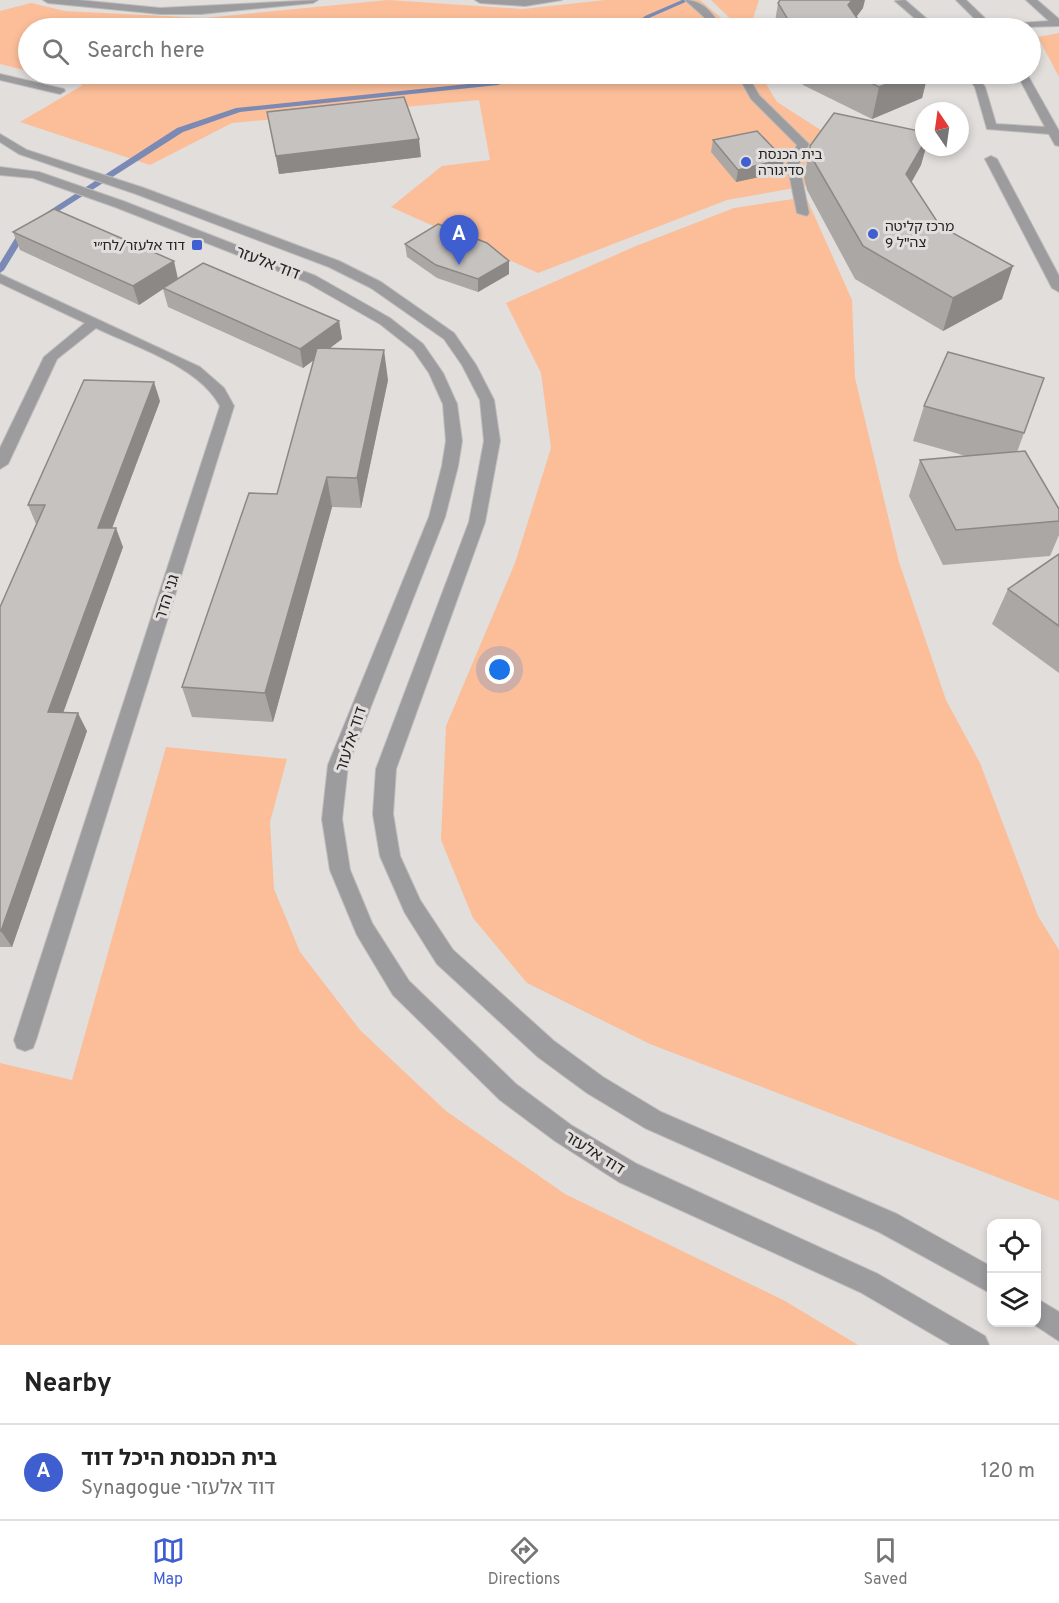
<!DOCTYPE html>
<html lang="en">
<head>
<meta charset="utf-8">
<style>
  :root { --surface:#fff; --page:#f6f6f6; --text:#222; --muted:#767676; --line:#e0e0e0; --accent:#3f5ed0 }
  body { margin:0; font-family:Overpass,"Noto Sans Hebrew",sans-serif; background:var(--page); color:var(--text) }
  .controls { position:absolute; right:18px; bottom:18px; display:grid; overflow:hidden; border-radius:12px; box-shadow:0 3px 9px #0003 }
  .controls button { width:54px; height:54px; display:grid; place-items:center; padding:0; border:0; border-bottom:2px solid var(--line); background:var(--surface); color:var(--text); font:30px sans-serif }
  .compass { position:absolute; left:915px; top:102px; width:54px; height:54px; border-radius:50%; background:var(--surface); box-shadow:0 3px 9px #0003; rotate:347deg }
  .you { position:absolute; left:500px; top:670px; width:21px; height:21px; margin:-15px; border:4px solid #fff; border-radius:50%; background:#1a73e8; box-shadow:0 0 0 9px #1a73e833 }
  .badge { display:grid; place-items:center; width:39px; height:39px; border-radius:50%; background:var(--accent); color:#fff; font-size:20px; font-weight:700 }
  .pin { position:absolute; translate:-50% -50px; filter:drop-shadow(0 2px 3px #0008) }
  .pin::after { content:''; position:absolute; top:32px; width:21px; height:18px; background:inherit; clip-path:polygon(0 0,100% 0,50% 100%) }
  .list { margin:0; padding:0; list-style:none }
  h2 { display:flex; justify-content:space-between; align-items:center; height:78px; margin:0; padding:0 24px; font-size:26px }
  h2 small { font-size:20px; font-weight:400; color:var(--muted) }
  .list li { display:grid; grid-template-columns:39px 1fr auto; gap:18px; align-items:center; box-sizing:border-box; height:96px; padding:0 24px; border-top:2px solid var(--line) }
  .list b { display:block; font-size:22px; white-space:nowrap }
  .list p { margin:0; font-size:20px; white-space:nowrap; color:var(--muted) }
  .list em { font-size:20px; font-style:normal; color:var(--muted) }
  .icon { flex:none; width:33px; height:33px; fill:none; stroke:currentColor; stroke-width:2; stroke-linecap:round; stroke-linejoin:round }
  .map { position:relative; flex:none; width:1059px; height:1345px; overflow:hidden }
  .search { position:absolute; background:var(--surface); box-shadow:0 3px 9px #0003; left:18px; right:18px; top:18px; height:66px; display:flex; align-items:center; gap:15px; box-sizing:border-box; padding:0 21px; border-radius:33px; color:var(--muted); font-size:22px }
  .sheet { height:174px; background:var(--surface) }
  nav { display:flex; justify-content:space-around; align-items:center; box-sizing:border-box; height:84px; border-top:2px solid var(--line); background:var(--surface); font-size:16px; color:var(--muted) }
  nav a { display:grid; justify-items:center; gap:3px }
  nav .on { color:var(--accent) }
  .map>svg:first-child { display:block }
  .green { fill:#fbbe99 }
  .lines { fill:none; stroke-linecap:round; stroke-linejoin:round }
  .stream { fill:#7a8ab4; fill-rule:evenodd }
  .minor-casing { stroke:#bfbcbb; stroke-width:2 }
  .minor { fill:#9c9c9e; fill-rule:evenodd }
  .wall { fill:#aaa7a5 }
  .shaded-wall { fill:#8b8886 }
  .building { fill:#c6c2c0; stroke:#8b8886; stroke-width:1.5 }
  .poi-dot { fill:#3f5ed0; stroke:#e1dedc; stroke-width:2 }
  .labels { text-anchor:middle; stroke-width:6; stroke-linejoin:round; paint-order:stroke }
  .far-poi-label { font-size:14px; fill:#242222; stroke:#e1dedc; text-anchor:start }
  .street-label { font-size:16px; fill:#242222; stroke:#e1dedc }
</style>
</head>
<body>
<div class="map">
<svg width="1059" height="1345" viewBox="0 0 1059 1345">
  <rect width="100%" height="100%" fill="#e1dedc"/>
  <!-- green -->
  <g class="green">
    <polygon points="388,0 523,9 605,0 700,0 733,28 28,28 28,71 0,64 0,11 31,3 65,11 204,18"/>
    <polygon points="711,0 759,0 750,28 740,28"/>
    <polygon points="1059,33 1059,77 1038,37"/>
    <polygon points="38,74 760,74 777,102 827,134 805,165 806,186 727,200 538,273 391,207 442,166 490,160 479,100 232,123 150,165 20,122 83,85"/>
    <polygon points="806,197 852,300 855,378 899,562 946,700 980,763 1038,916 1059,950 1059,1201 650,1044 527,983 473,918 441,840 446,726 515,563 551,448 541,373 506,303 636,246 734,208"/>
    <polygon points="166,747 287,759 270,822 274,889 300,952 360,1030 446,1111 565,1194 785,1301 858,1345 0,1345 0,1063 72,1080"/>
  </g>
  <g class="lines">
    <!-- stream -->
    <g class="stream">
      <polygon points="682,0 690,0 649,18 637,28 630,28 645,16"/>
      <polygon points="520,74 529,74 498,85 240,112 183,132 45,220 38,218 177,128 236,108 497,81"/>
      <polygon points="22,227 29,229 4,270 0,273 0,263"/>
    </g>
    <defs>
      <g id="minor">
        <polygon points="43,0 78,0 160,8 318,0 313,3 201,14 160,14 48,3"/>
        <polygon points="475,0 562,0 525,6 480,3"/>
        <path d="M685 0C703 0 714 14 721 28H711L704 17Z"/>
        <polygon points="905,0 935,26 936,28 926,28 895,1"/>
        <polygon points="956,0 966,0 992,25 1049,21 1026,0 1037,0 1059,19 1059,26 984,28"/>
        <polygon points="0,74 64,89 65,91 60,94 0,80"/>
        <polygon points="737,74 747,74 759,95 809,144 799,164 809,213 807,216 797,213 787,164 797,145 751,99"/>
        <polygon points="965,74 975,74 985,87 996,124 1045,127 1017,74 1027,74 1059,131 1059,146 1055,145 1049,134 987,129 975,87"/>
        <polygon points="0,134 27,150 144,188 339,261 381,282 454,333 476,365 494,400 500,441 485,522 396,769 393,814 400,856 420,900 453,950 554,1041 603,1077 661,1112 897,1214 992,1267 992,1294 879,1232 645,1128 587,1093 538,1057 437,964 405,913 380,856 373,814 376,769 469,522 484,441 480,400 462,365 444,339 371,288 329,267 136,194 19,154 0,142"/>
        <polygon points="991,156 997,159 1059,276 1059,292 1052,288 985,159"/>
        <polygon points="0,167 39,172 123,201 316,276 390,318 423,344 443,373 457,404 462,441 458,466 445,517 348,765 342,819 350,870 372,923 409,981 516,1084 571,1125 637,1164 878,1274 985,1336 989,1345 951,1345 860,1292 619,1182 555,1141 500,1100 393,995 357,935 330,870 322,819 328,765 429,517 442,466 446,441 443,404 429,373 413,350 380,324 306,282 115,207 33,178 0,175"/>
        <path d="M0 274 200 367 224 388 234 406 36 1040 33 1048 25 1051 17 1048 14 1040 220 406C199 366 135 347 96 328L57 359 8 464 0 469V448L44 357 85 323 0 283Z"/>
        <polygon points="1036,1298 1059,1312 1059,1341 1030,1322 1036,1322"/>
      </g>
    </defs>
    <!-- minor casing -->
    <use href="#minor" class="minor-casing"/>
    <!-- minor -->
    <use href="#minor" class="minor"/>
  </g>
  <!-- wall -->
  <g class="wall">
    <polygon points="778,3 863,8 856,17 864,28 774,28"/>
    <polygon points="796,74 928,74 922,98 872,119 803,85"/>
    <polygon points="267,112 421,157 279,174"/>
    <polygon points="713,140 782,172 736,182 711,152"/>
    <polygon points="810,146 926,147 921,165 911,183 940,226 1002,299 943,331 855,279 807,190 804,178"/>
    <polygon points="13,232 178,279 339,321 342,339 330,348 388,380 361,508 332,507 273,722 192,717 182,687 277,494 314,360 303,368 168,307 163,289 139,305 20,250"/>
    <polygon points="405,244 509,274 478,292 437,278 407,257"/>
    <polygon points="160,401 112,528 123,547 63,712 87,731 12,947 0,947 0,607 36,524 28,505"/>
    <polygon points="924,406 1024,433 1017,452 1059,509 1059,535 1050,556 943,565 909,496 920,460 966,456 913,441"/>
    <polygon points="1059,554 1059,673 992,624 1008,589"/>
  </g>
  <!-- shaded-wall -->
  <g class="shaded-wall">
    <polygon points="852,0 865,0 863,8 848,28 848,5"/>
    <polygon points="912,74 928,74 922,98 872,119 879,87"/>
    <polygon points="419,139 421,157 279,174 276,156"/>
    <polygon points="924,143 924,147 926,147 921,165 898,206 906,174"/>
    <polygon points="784,159 782,172 736,182 738,170"/>
    <polygon points="174,261 178,279 139,305 133,286"/>
    <polygon points="509,261 509,274 478,292 478,279"/>
    <polygon points="1013,266 1002,299 943,331 953,298"/>
    <polygon points="339,321 342,339 303,368 300,349"/>
    <polygon points="384,350 388,380 361,508 357,478"/>
    <polygon points="154,382 160,401 105,547 98,528"/>
    <polygon points="327,477 332,507 273,722 265,693"/>
    <polygon points="116,528 123,547 57,730 48,712"/>
    <polygon points="78,713 87,731 12,947 1,931"/>
  </g>
  <!-- building -->
  <g class="building">
    <polygon points="780,0 852,0 848,5 864,28 793,28 778,3"/>
    <polygon points="852,74 912,74 879,87"/>
    <polygon points="404,97 419,139 276,156 267,112"/>
    <polygon points="834,113 924,132 924,143 906,174 940,226 1013,266 953,298 863,246 812,158 810,146"/>
    <polygon points="757,131 784,159 738,170 713,140"/>
    <polygon points="54,209 174,261 133,286 13,232"/>
    <polygon points="438,224 487,243 509,261 478,279 436,265 405,244"/>
    <polygon points="203,263 339,321 300,349 163,288"/>
    <polygon points="317,348 384,350 357,478 327,477 265,693 182,687 249,493 277,494"/>
    <polygon points="948,352 1044,378 1024,433 924,406"/>
    <polygon points="84,380 154,382 98,528 116,528 48,712 78,713 1,931 0,931 0,607 45,505 28,505"/>
    <polygon points="1025,451 1059,509 1059,521 956,530 920,460"/>
    <polygon points="1059,554 1059,626 1008,589"/>
  </g>
  <!-- markers -->
  <g class="poi-dot">
    <circle cx="746" cy="162" r="6"/>
    <circle cx="873" cy="234" r="6"/>
    <rect x="191" y="239" width="12" height="12" rx="3"/>
  </g>
  <g class="labels">
    <!-- far-poi labels -->
    <g class="far-poi-label">
      <text x="758" y="159">בית הכנסת<tspan x="758" dy="16">סדיגורה</tspan></text>
      <text x="885" y="231">מרכז קליטה<tspan x="885" dy="16">צה"ל 9</tspan></text>
      <text x="185" y="250" text-anchor="end">דוד אלעזר/לח״י</text>
    </g>
    <!-- street labels -->
    <g class="street-label">
      <text transform="translate(268 262) rotate(21)" y="6">דוד אלעזר</text>
      <text transform="translate(166 597) rotate(-72)" y="6">גני הדר</text>
      <text transform="translate(350 739) rotate(-72)" y="6">דוד אלעזר</text>
      <text transform="translate(595 1152) rotate(32)" y="6">דוד אלעזר</text>
    </g>
  </g>
</svg>
<div class="controls">
<button><svg class="icon" aria-label="locate" viewBox="0 0 24 24"><circle cx="12" cy="12" r="6"/><path d="M12 2v4M12 18v4M2 12h4M18 12h4"/></svg></button>
<button><svg class="icon" aria-label="layers" viewBox="0 0 24 24"><path d="M12 4l9 5-9 5-9-5zM3 14l9 5 9-5"/></svg></button>
</div>
<svg class="compass" viewBox="-18 -18 36 36"><path d="M0-13l5 13h-10z" fill="#e53935"/><path d="M0 13l5-13h-10z" fill="#767676"/></svg>
<div class="you"></div>
<div class="pin badge" style="left:459px;top:265px">A</div>
<div class="search"><svg class="icon" aria-label="search" viewBox="0 0 24 24"><circle cx="10" cy="10" r="6"/><path d="M15 15l6 6"/></svg>Search here</div>
</div>
<section class="sheet">
<h2>Nearby<small></small></h2>
<ul class="list">
<li><span class="badge">A</span><div><b>בית הכנסת היכל דוד</b><p>Synagogue · דוד אלעזר</p></div><em>120 m</em></li>
</ul>
</section>
<nav>
<a class="on"><svg class="icon" aria-label="map" viewBox="0 0 24 24"><path d="M3 6l6-2 6 2 6-2v14l-6 2-6-2-6 2zM9 4v14M15 6v14"/></svg>Map</a>
<a><svg class="icon" aria-label="directions" viewBox="0 0 24 24"><path d="M12 3l9 9-9 9-9-9zM9 14v-3h6M13 9l2 2-2 2"/></svg>Directions</a>
<a><svg class="icon" aria-label="saved" viewBox="0 0 24 24"><path d="M7 4h10v16l-5-4-5 4z"/></svg>Saved</a>
</nav>
</body>
</html>
